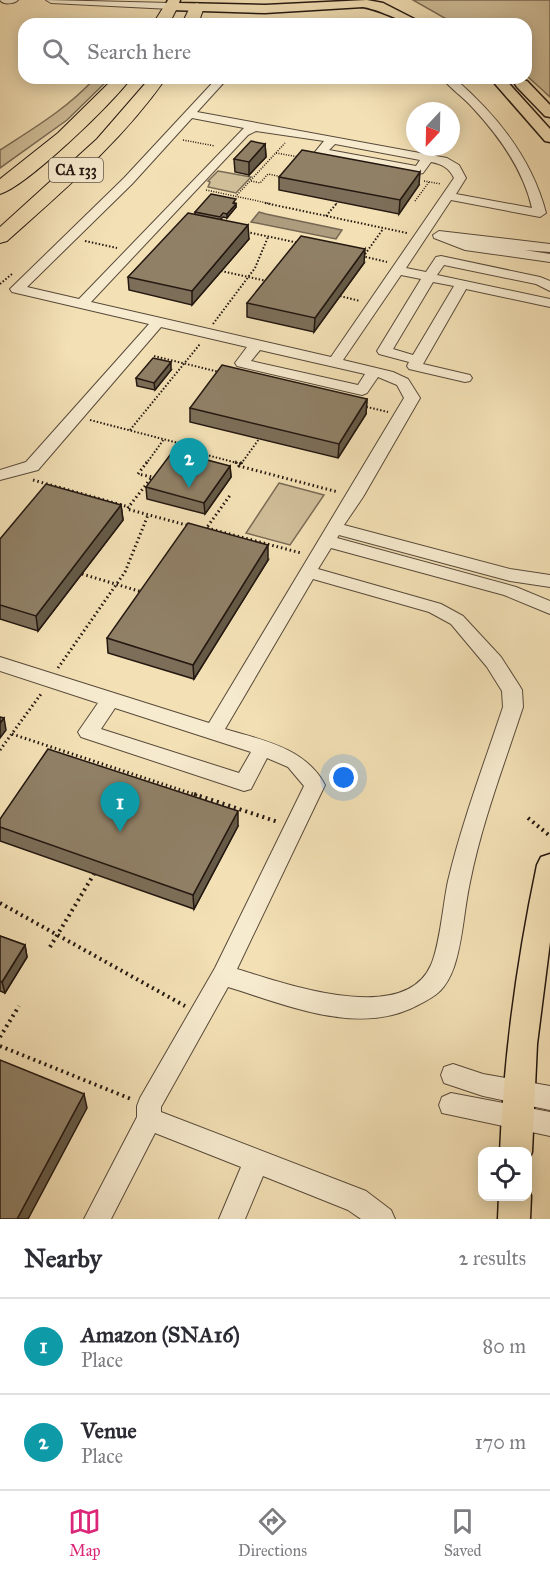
<!DOCTYPE html>
<html lang="en">
<head>
<meta charset="utf-8">
<style>
  :root { --surface:#fff; --page:#f2f2f3; --text:#2b2b33; --muted:#7c7c81; --line:#e1e1e2; --accent:#db2777 }
  body { margin:0; font-family:"IM FELL Great Primer",serif; background:var(--page); color:var(--text) }
  .controls { position:absolute; right:18px; bottom:18px; display:grid; overflow:hidden; border-radius:12px; box-shadow:0 3px 15px #0003 }
  .controls button { width:54px; height:54px; display:grid; place-items:center; padding:0; border:0; border-bottom:2px solid var(--line); background:var(--surface); color:var(--text); font:30px sans-serif }
  .compass { position:absolute; left:406px; top:102px; width:54px; height:54px; border-radius:50%; background:var(--surface); box-shadow:0 3px 15px #0003; rotate:202deg }
  .you { position:absolute; left:344px; top:778px; width:21px; height:21px; margin:-15px; border:4px solid #fff; border-radius:50%; background:#1a73e8; box-shadow:0 0 0 9px #1a73e833 }
  .badge { display:grid; place-items:center; width:39px; height:39px; border-radius:50%; background:var(--accent); color:#fff; font-size:20px; font-weight:700 }
  .pin { position:absolute; translate:-50% -50px; filter:drop-shadow(0 2px 3px #0008) }
  .pin::after { content:''; position:absolute; top:32px; width:21px; height:18px; background:inherit; clip-path:polygon(0 0,100% 0,50% 100%) }
  .list { margin:0; padding:0; list-style:none }
  h2 { display:flex; justify-content:space-between; align-items:center; height:78px; margin:0; padding:0 24px; font-size:26px }
  h2 small { font-size:20px; font-weight:400; color:var(--muted) }
  .list li { display:grid; grid-template-columns:39px 1fr auto; gap:18px; align-items:center; box-sizing:border-box; height:96px; padding:0 24px; border-top:2px solid var(--line) }
  .list b { display:block; font-size:22px; white-space:nowrap }
  .list p { margin:0; font-size:20px; white-space:nowrap; color:var(--muted) }
  .list em { font-size:20px; font-style:normal; color:var(--muted) }
  .icon { flex:none; width:33px; height:33px; fill:none; stroke:currentColor; stroke-width:2; stroke-linecap:round; stroke-linejoin:round }
  .map { position:relative; flex:none; width:550px; height:1219px; overflow:hidden }
  .search { position:absolute; background:var(--surface); box-shadow:0 3px 15px #0003; left:18px; right:18px; top:18px; height:66px; display:flex; align-items:center; gap:15px; box-sizing:border-box; padding:0 21px; border-radius:18px; color:var(--muted); font-size:22px }
  .sheet { height:270px; background:var(--surface) }
  nav { display:flex; justify-content:space-around; align-items:center; box-sizing:border-box; height:84px; border-top:2px solid var(--line); background:var(--surface); font-size:16px; color:var(--muted) }
  nav a { display:grid; justify-items:center; gap:3px }
  nav .on { color:var(--accent) }
  .map>svg:first-child { display:block }
  .green { fill:#d0be99; stroke:#7a6b55; stroke-width:1.5 }
  .water { fill:#ad9c7d; stroke:#766752; stroke-width:1.5 }
  .lines { fill:none; stroke-linecap:round; stroke-linejoin:round }
  .minor-casing { stroke:#584a3a; stroke-width:2 }
  .major-casing { stroke:#241811; stroke-width:3 }
  .highway-casing { stroke:#241811; stroke-width:2 }
  .path-far3 { stroke:#241811; stroke-width:1.5; stroke-dasharray:1 1.5; stroke-linecap:butt }
  .path-far2 { stroke:#241811; stroke-width:2; stroke-dasharray:1.5 2; stroke-linecap:butt }
  .path-far1 { stroke:#241811; stroke-width:3; stroke-dasharray:1.5 3; stroke-linecap:butt }
  .path { stroke:#241811; stroke-width:4; stroke-dasharray:2 4; stroke-linecap:butt }
  .minor { fill:#f7ebcf; fill-rule:evenodd }
  .major { fill:#f3e0b5; fill-rule:evenodd }
  .highway { fill:#f3e0b5; fill-rule:evenodd }
  .wall { fill:#7c6e58; stroke:#241811; stroke-width:1.5 }
  .shaded-wall { fill:#655a47; stroke:#241811; stroke-width:1.5 }
  .building { fill:#908066; stroke:#241811; stroke-width:1.5 }
  .labels { text-anchor:middle; stroke-width:5; stroke-linejoin:round; paint-order:stroke }
  .shield { fill:#f7ebcf; stroke:#63574a; stroke-width:1.5 }
  .shield-label { font-size:15px; font-weight:bold; fill:#241811 }
</style>
</head>
<body>
<div class="map">
<svg width="550" height="1219" viewBox="0 0 550 1219">
  <rect width="100%" height="100%" fill="#f3e0b5"/>
  <filter id="stains"><feTurbulence type="fractalNoise" baseFrequency=".00333" numOctaves="4"/><feColorMatrix values="0 0 0 0 .2 0 0 0 0 .09 0 0 0 0 .02 0 0 0 .5 -.17"/></filter>
  <radialGradient id="worn" r=".72"><stop offset=".6" stop-color="#630" stop-opacity="0"/><stop offset="1" stop-color="#630" stop-opacity=".3"/></radialGradient>
  <!-- green -->
  <g class="green">
    <polygon points="413,0 550,0 550,97 526,75 526,24 455,24"/>
    <path d="M95 78H110L67 120 0 168V150C34 128 68 108 95 78Z"/>
    <polygon points="218,171 251,177 236,193 208,187 210,182 208,181"/>
    <polygon points="279,483 324,495 290,545 246,533"/>
  </g>
  <!-- water -->
  <polygon class="water" points="259,212 266,214 342,230 336,239 251,222"/>
  <g class="lines">
    <defs>
      <g id="minor">
        <path d="M0 0H18C14 4 3 5 0 0Z"/>
        <polygon points="46,0 171,3 176,6 171,9 51,3"/>
        <path d="M217 78H228L197 112 447 158 459 165 466 178 456 194 532 208C523 169 499 136 472 107 463 97 451 89 442 78H454C496 114 532 158 546 213L540 217 451 200 406 268 426 272 436 257 441 256 540 277 550 281V291L536 284 444 265 437 275 550 299V307L466 289 423 364 470 375 472 378 470 381 465 382 409 369 407 366 409 362 379 354 377 351 421 279 401 275 343 360 393 372 408 379 420 398 363 497 344 525 510 569 550 575V587L510 581 339 535 337 538 516 587 550 601V614L504 595 331 548 318 569 441 604 463 616 501 657 519 685 522 690 523 707C504 765 482 822 470 882 464 909 463 941 454 967 446 989 438 995 418 1005 359 1037 287 1005 228 987L161 1107V1112L366 1191 391 1210 395 1219H361L348 1210 263 1176 245 1219H219L241 1167 155 1133 111 1219H84L137 1117V1106L140 1098 215 968 304 786 288 767 267 758 251 789 244 791 81 737 78 732 98 703 0 671V657L209 723 404 398 397 385 378 377 367 393 362 395 237 366 235 363 247 347 161 327 38 470 0 480V470L26 462 149 324 12 292 10 289 124 178ZM192 118 244 128 79 299 27 287 132 184ZM256 131 324 141 315 152 317 155 419 174 423 173 431 162C442 164 449 168 454 178L331 357 91 302 248 135ZM335 144 420 160 416 166 329 150ZM433 282 454 286 413 355 393 349ZM260 350 365 374 358 385 251 361ZM313 579 429 612 451 624 487 667 502 691 503 707C484 764 462 822 448 881 443 904 440 945 431 965 404 1027 283 983 237 969L325 785C306 748 262 740 225 729ZM115 708 251 752 239 773 101 729Z"/>
        <polygon points="439,231 550,244 550,252 524,250 550,254 550,262 465,250 434,238 433,235"/>
        <polygon points="453,1064 483,1074 550,1086 550,1110 483,1096 444,1083 441,1075 444,1067"/>
        <polygon points="451,1093 550,1112 550,1136 442,1113 439,1105 442,1097"/>
      </g>
      <g id="major">
        <path d="M168 0H180L179 3 265 5 367 0 383 3 424 24C400 24 386 11 363 7L265 13 171 10 165 6Z"/>
        <polygon points="490,78 504,78 550,129 550,142 545,141"/>
        <polygon points="522,80 527,81 550,105 550,117 545,116 517,87 515,84"/>
        <path d="M550 854V942L537 1044 532 1152 528 1162V1152H500C504 1055 517 960 537 865L541 857Z"/>
        <polygon points="528,1187 531,1196 530,1219 498,1219 499,1196 528,1196"/>
      </g>
      <g id="highway">
        <polygon points="171,2 178,6 169,24 153,24 166,3"/>
        <polygon points="197,3 204,7 198,24 182,24 190,7"/>
        <path d="M114 78H131C114 102 26 187 0 194V179L58 133Z"/>
        <path d="M150 78H166C122 141 64 190 7 241L0 243V227L97 139Z"/>
      </g>
    </defs>
    <!-- minor casing -->
    <use href="#minor" class="minor-casing"/>
    <!-- major casing -->
    <use href="#major" class="major-casing"/>
    <!-- highway casing -->
    <use href="#highway" class="highway-casing"/>
    <!-- path-far3 -->
    <g class="path-far3">
      <polyline points="183,140 215,146"/>
      <polyline points="276,153 299,157"/>
      <polyline points="251,181 260,183 268,174 282,177"/>
      <polyline points="424,181 441,184"/>
      <polyline points="206,190 272,204"/>
      <polyline points="237,195 285,143"/>
      <polyline points="415,201 429,182"/>
      <polyline points="336,204 338,202"/>
    </g>
    <!-- path-far2 -->
    <g class="path-far2">
      <polyline points="265,203 407,233"/>
      <polyline points="326,216 337,203"/>
      <polyline points="247,232 299,243"/>
      <polyline points="85,241 117,248"/>
      <polyline points="362,256 387,262"/>
      <polyline points="363,257 383,229"/>
      <polyline points="221,271 267,281"/>
      <polyline points="0,284 12,274"/>
      <polyline points="340,296 360,301"/>
      <polyline points="213,324 255,268 268,237"/>
      <polyline points="154,356 219,372"/>
      <polyline points="363,406 388,412"/>
      <polyline points="90,420 205,450 203,454 241,464"/>
      <polyline points="130,430 200,344"/>
      <polyline points="146,464 164,439"/>
      <polyline points="241,464 259,439"/>
    </g>
    <!-- path-far1 -->
    <g class="path-far1">
      <polyline points="147,462 138,474 152,477 127,509 190,526"/>
      <polyline points="235,462 241,464"/>
      <polyline points="242,462 239,466 338,492"/>
      <polyline points="33,480 129,507"/>
      <polyline points="207,528 301,553"/>
      <polyline points="205,530 231,494"/>
      <polyline points="82,574 142,592"/>
      <polyline points="58,668 125,572 148,515"/>
      <polyline points="12,734 199,796"/>
      <polyline points="0,750 41,694"/>
    </g>
    <!-- path -->
    <g class="path">
      <polyline points="194,794 278,822"/>
      <polyline points="528,818 550,836"/>
      <polyline points="0,903 185,1006"/>
      <polyline points="50,947 94,874"/>
      <polyline points="0,1037 19,1006"/>
      <polyline points="0,1046 131,1099"/>
    </g>
    <!-- minor -->
    <use href="#minor" class="minor"/>
    <!-- major -->
    <use href="#major" class="major"/>
    <!-- highway -->
    <use href="#highway" class="highway"/>
  </g>
  <!-- wall -->
  <g class="wall">
    <polygon points="265,144 266,157 249,175 235,172 234,159"/>
    <polygon points="279,177 419,185 399,214 279,190"/>
    <polygon points="235,203 236,207 227,218 223,217 220,220 249,239 192,305 129,290 128,277 195,214 195,212"/>
    <polygon points="364,263 314,332 247,317 247,303"/>
    <polygon points="171,370 155,390 137,386 136,378"/>
    <polygon points="367,399 366,414 338,458 190,422 190,408"/>
    <polygon points="230,466 231,477 205,514 147,499 146,487"/>
    <polygon points="121,505 123,520 38,631 0,619 0,539"/>
    <polygon points="268,560 194,679 108,653 107,638"/>
    <polygon points="0,819 238,826 194,909 0,841"/>
    <polygon points="0,936 25,945 27,957 5,993 0,991"/>
  </g>
  <!-- shaded-wall -->
  <g class="shaded-wall">
    <polygon points="265,144 266,157 249,175 249,162"/>
    <polygon points="420,172 419,185 399,214 400,200"/>
    <polygon points="236,204 236,207 227,218 227,214"/>
    <polygon points="248,225 249,239 192,305 192,291"/>
    <polygon points="365,249 364,263 314,332 315,318"/>
    <polygon points="171,362 171,370 155,390 154,383"/>
    <polygon points="367,399 366,414 338,458 339,444"/>
    <polygon points="230,466 231,477 205,514 204,503"/>
    <polygon points="121,505 123,520 38,631 36,616"/>
    <polygon points="268,545 268,560 194,679 193,665"/>
    <polygon points="4,718 6,730 0,738 0,723"/>
    <polygon points="238,811 238,826 194,909 193,895"/>
    <polygon points="25,945 27,957 5,993 2,982"/>
    <polygon points="84,1094 87,1108 28,1219 17,1219"/>
  </g>
  <!-- building -->
  <g class="building">
    <polygon points="251,141 265,144 249,162 234,159"/>
    <polygon points="302,150 420,172 400,200 279,177"/>
    <polygon points="211,194 236,199 233,203 236,204 227,214 223,213 220,217 195,212"/>
    <polygon points="188,213 248,225 192,291 128,277"/>
    <polygon points="301,236 365,249 315,318 247,303"/>
    <polygon points="153,358 171,362 154,383 136,378"/>
    <polygon points="222,365 367,399 339,444 190,408"/>
    <polygon points="173,451 230,466 204,503 146,487"/>
    <polygon points="46,484 121,505 36,616 0,605 0,539"/>
    <polygon points="188,523 268,545 193,665 107,638"/>
    <polygon points="0,717 4,718 0,723"/>
    <polygon points="48,749 238,811 193,895 0,827 0,819"/>
    <polygon points="0,936 25,945 2,982 0,981"/>
    <polygon points="0,1060 84,1094 17,1219 0,1219"/>
  </g>
  <g class="labels">
    <!-- shield labels -->
    <rect class="shield" x="49" y="158" width="54" height="24" rx="4.5"/>
    <g class="shield-label">
      <text x="76" y="175">CA 133</text>
    </g>
  </g>
  <rect width="100%" height="100%" filter="url(#stains)"/>
  <rect width="100%" height="100%" fill="url(#worn)"/>
</svg>
<div class="controls">
<button><svg class="icon" aria-label="locate" viewBox="0 0 24 24"><circle cx="12" cy="12" r="6"/><path d="M12 2v4M12 18v4M2 12h4M18 12h4"/></svg></button>
</div>
<svg class="compass" viewBox="-18 -18 36 36"><path d="M0-13l5 13h-10z" fill="#e53935"/><path d="M0 13l5-13h-10z" fill="#7c7c81"/></svg>
<div class="you"></div>
<div class="pin badge" style="left:120px;top:832px;background:#0f9aa8">1</div>
<div class="pin badge" style="left:189px;top:488px;background:#0f9aa8">2</div>
<div class="search"><svg class="icon" aria-label="search" viewBox="0 0 24 24"><circle cx="10" cy="10" r="6"/><path d="M15 15l6 6"/></svg>Search here</div>
</div>
<section class="sheet">
<h2>Nearby<small>2 results</small></h2>
<ul class="list">
<li><span class="badge" style="background:#0f9aa8">1</span><div><b>Amazon (SNA16)</b><p>Place</p></div><em>80 m</em></li>
<li><span class="badge" style="background:#0f9aa8">2</span><div><b>Venue</b><p>Place</p></div><em>170 m</em></li>
</ul>
</section>
<nav>
<a class="on"><svg class="icon" aria-label="map" viewBox="0 0 24 24"><path d="M3 6l6-2 6 2 6-2v14l-6 2-6-2-6 2zM9 4v14M15 6v14"/></svg>Map</a>
<a><svg class="icon" aria-label="directions" viewBox="0 0 24 24"><path d="M12 3l9 9-9 9-9-9zM9 14v-3h6M13 9l2 2-2 2"/></svg>Directions</a>
<a><svg class="icon" aria-label="saved" viewBox="0 0 24 24"><path d="M7 4h10v16l-5-4-5 4z"/></svg>Saved</a>
</nav>
</body>
</html>
